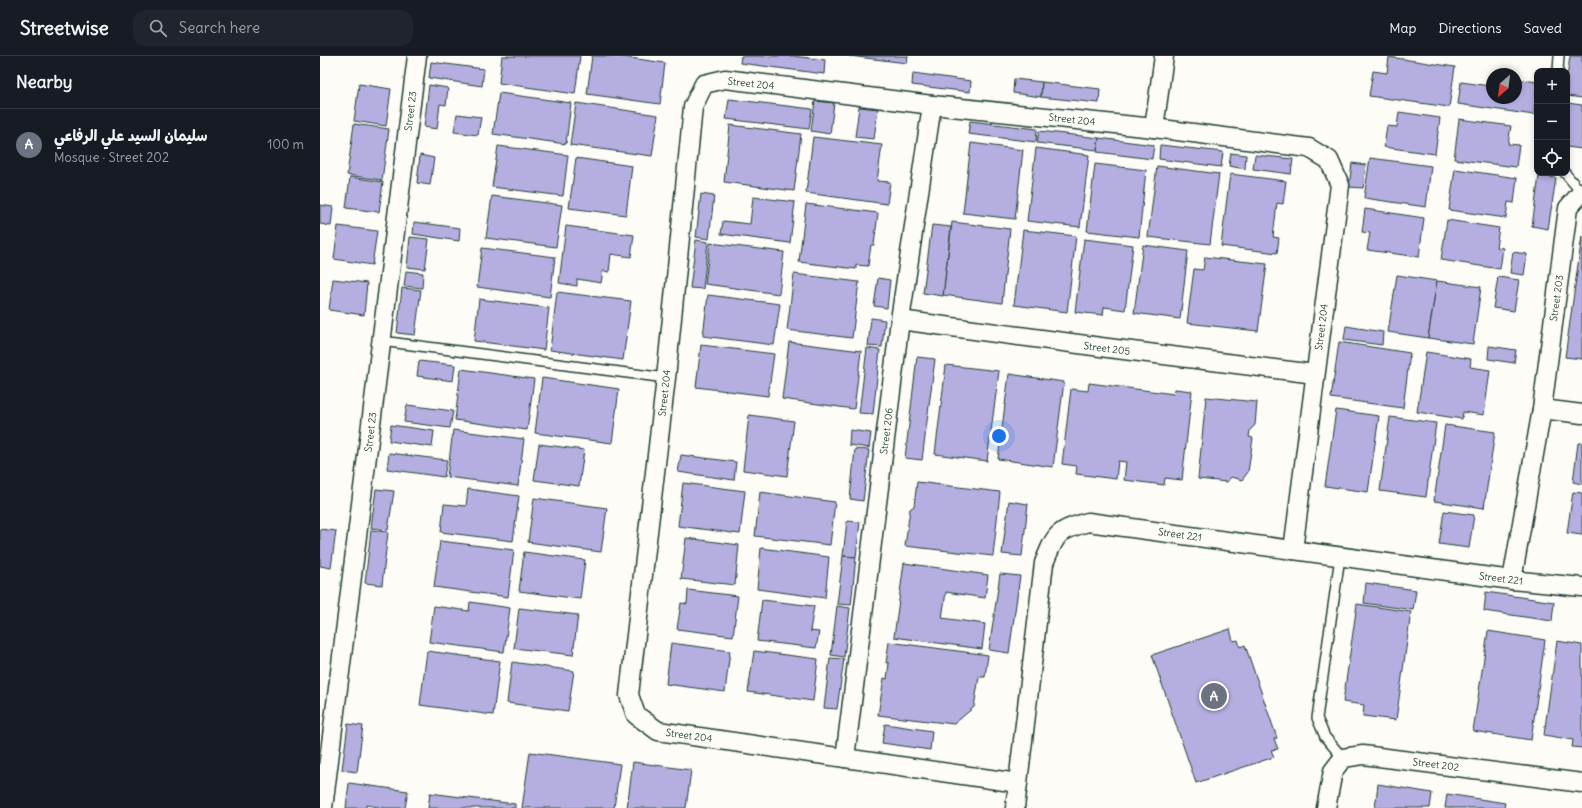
<!DOCTYPE html>
<html lang="en">
<head>
<meta charset="utf-8">
<style>
  :root { --surface:#171b24; --page:#20242c; --text:#f1f3f6; --muted:#9ea1a6; --line:#363941; --accent:#d1495b }
  body { margin:0; font-family:Delius,"Playpen Sans Arabic",sans-serif; background:var(--page); color:var(--text) }
  .controls { position:absolute; right:12px; top:12px; display:grid; overflow:hidden; border-radius:8px; box-shadow:0 2px 6px #0003 }
  .controls button { width:36px; height:36px; display:grid; place-items:center; padding:0; border:0; border-bottom:1px solid var(--line); background:var(--surface); color:var(--text); font:20px sans-serif }
  .compass { position:absolute; left:1166px; top:12px; width:36px; height:36px; border-radius:50%; background:var(--surface); box-shadow:0 2px 6px #0003; rotate:208deg }
  .you { position:absolute; left:679px; top:380px; width:14px; height:14px; margin:-10px; border:3px solid #fff; border-radius:50%; background:#1a73e8; box-shadow:0 0 0 6px #1a73e833 }
  .badge { display:grid; place-items:center; width:26px; height:26px; border-radius:50%; background:var(--accent); color:#fff; font-size:13px; font-weight:700 }
  .pin { position:absolute; translate:-50% -50%; border:2px solid #fff; box-shadow:0 1px 4px #0006 }
  .list { margin:0; padding:0; list-style:none }
  h2 { display:flex; justify-content:space-between; align-items:center; height:52px; margin:0; padding:0 16px; font-size:17px }
  h2 small { font-size:13px; font-weight:400; color:var(--muted) }
  .list li { display:grid; grid-template-columns:26px 1fr auto; gap:12px; align-items:center; box-sizing:border-box; height:72px; padding:0 16px; border-top:1px solid var(--line) }
  .list b { display:block; font-size:15px; white-space:nowrap }
  .list p { margin:0; font-size:13px; white-space:nowrap; color:var(--muted) }
  .list em { font-size:13px; font-style:normal; color:var(--muted) }
  .icon { flex:none; width:22px; height:22px; fill:none; stroke:currentColor; stroke-width:2; stroke-linecap:round; stroke-linejoin:round }
  .map { position:relative; flex:none; width:1262px; height:752px; overflow:hidden }
  header { display:flex; align-items:center; gap:24px; box-sizing:border-box; height:56px; padding:0 20px; background:var(--surface); border-bottom:1px solid var(--line) }
  header strong { font-size:19px }
  nav { display:flex; gap:22px; margin-inline-start:auto; font-size:14px }
  .search { width:280px; height:36px; background:var(--page); display:flex; align-items:center; gap:10px; box-sizing:border-box; padding:0 14px; border-radius:12px; color:var(--muted); font-size:15px }
  main { display:flex }
  aside { flex:1; background:var(--surface) }
  .map>svg:first-child { display:block }
  .building { fill:#b5afe1; stroke:#1f3d34 }
  .lines { fill:none; stroke-linecap:round; stroke-linejoin:round }
  .service-casing { stroke:#1f3d34; stroke-width:12 }
  .minor-casing { stroke:#1f3d34; stroke-width:21 }
  .service { stroke:#fdfcf7; stroke-width:9 }
  .minor { stroke:#fdfcf7; stroke-width:18 }
  .labels { text-anchor:middle; stroke-width:3; stroke-linejoin:round; paint-order:stroke }
  .street-label { font-size:10px; fill:#1f3d34; stroke:#fdfcf7 }
</style>
</head>
<body>
<header>
<strong>Streetwise</strong>
<div class="search"><svg class="icon" aria-label="search" viewBox="0 0 24 24"><circle cx="10" cy="10" r="6"/><path d="M15 15l6 6"/></svg>Search here</div>
<nav><a>Map</a><a>Directions</a><a>Saved</a></nav>
</header>
<main>
<aside>
<h2>Nearby<small></small></h2>
<ul class="list">
<li><span class="badge" style="background:#6b7280">A</span><div><b>سليمان السيد علي الرفاعي</b><p>Mosque · Street 202</p></div><em>100 m</em></li>
</ul>
</aside>
<div class="map">
<svg width="1262" height="752" viewBox="0 0 1262 752">
  <rect width="100%" height="100%" fill="#fdfcf7"/>
  <filter id="ink" filterUnits="userSpaceOnUse"><feTurbulence type="fractalNoise" baseFrequency=".025" numOctaves="2"/><feDisplacementMap in="SourceGraphic" scale="8" xChannelSelector="R" yChannelSelector="G"/><feConvolveMatrix kernelMatrix="1 2 1 2 8 2 1 2 1" color-interpolation-filters="sRGB"/></filter>
  <g filter="url(#ink)">
    <!-- building -->
    <g class="building">
      <polygon points="182,0 260,0 255,38 179,27"/>
      <polygon points="272,0 296,0 345,7 340,48 267,38"/>
      <polygon points="421,0 473,0 505,4 504,18 420,7"/>
      <polygon points="529,0 588,0 587,7"/>
      <polygon points="1250,0 1262,0 1262,42 1247,40 1247,21"/>
      <polygon points="1069,1 1135,11 1129,51 1049,40 1053,15 1067,17"/>
      <polygon points="111,6 164,13 162,30 109,22"/>
      <polygon points="593,17 651,25 650,36 592,29"/>
      <polygon points="1171,19 1172,42 1196,42 1196,23 1217,26 1214,59 1138,48 1141,26 1170,30"/>
      <polygon points="694,23 722,26 721,41 693,37"/>
      <polygon points="722,26 780,33 779,47 721,41"/>
      <polygon points="39,28 71,33 66,70 34,65"/>
      <polygon points="109,29 128,32 126,49 120,48 117,73 104,71"/>
      <polygon points="179,37 251,47 246,88 173,78"/>
      <polygon points="409,43 492,53 489,73 406,63"/>
      <polygon points="495,45 514,47 510,78 491,75"/>
      <polygon points="256,47 338,59 332,100 250,89"/>
      <polygon points="1247,47 1262,49 1262,93 1247,91"/>
      <polygon points="539,51 558,53 554,83 535,81"/>
      <polygon points="1079,56 1120,62 1115,98 1064,91 1067,70 1077,71"/>
      <polygon points="137,58 161,61 158,79 134,76"/>
      <polygon points="1139,63 1191,70 1188,88 1199,89 1196,111 1134,103"/>
      <polygon points="650,65 717,73 716,86 648,78"/>
      <polygon points="34,68 69,73 62,124 27,119"/>
      <polygon points="410,69 481,78 474,135 404,126"/>
      <polygon points="719,75 779,82 777,94 717,87"/>
      <polygon points="493,81 562,89 557,125 570,126 567,148 486,137"/>
      <polygon points="779,82 834,89 832,103 777,96"/>
      <polygon points="651,87 703,94 695,163 643,157"/>
      <polygon points="840,89 903,96 901,111 839,103"/>
      <polygon points="178,90 248,99 243,140 172,131"/>
      <polygon points="716,92 769,99 760,171 707,165"/>
      <polygon points="911,97 926,99 925,113 909,110"/>
      <polygon points="100,99 114,102 110,129 97,127"/>
      <polygon points="935,99 973,103 971,118 933,113"/>
      <polygon points="256,102 312,110 306,159 249,152"/>
      <polygon points="1050,102 1111,110 1106,151 1044,142"/>
      <polygon points="1032,107 1046,109 1043,132 1029,131"/>
      <polygon points="775,108 826,114 819,181 767,175"/>
      <polygon points="837,110 899,118 890,188 828,181"/>
      <polygon points="1135,113 1197,122 1194,147 1188,146 1186,162 1129,154"/>
      <polygon points="910,118 966,125 963,148 957,147 953,181 959,182 957,197 901,190"/>
      <polygon points="1219,120 1236,122 1228,173 1212,170"/>
      <polygon points="30,121 63,126 59,156 26,152"/>
      <polygon points="381,138 394,140 389,183 376,181"/>
      <polygon points="172,140 242,149 236,191 166,182"/>
      <polygon points="433,141 475,146 470,187 401,178 403,165 430,168"/>
      <polygon points="486,148 558,157 554,189 551,189 548,210 536,209 536,213 479,206"/>
      <polygon points="0,149 13,151 11,170 0,168"/>
      <polygon points="1045,153 1104,162 1099,201 1047,194 1050,177 1042,176"/>
      <polygon points="1127,164 1179,172 1176,191 1183,192 1180,213 1121,204"/>
      <polygon points="94,166 140,172 139,185 93,178"/>
      <polygon points="632,166 690,173 682,247 623,239"/>
      <polygon points="612,169 631,171 623,240 603,237"/>
      <polygon points="18,170 57,175 52,209 14,203"/>
      <polygon points="246,170 314,179 311,201 291,198 289,216 283,215 281,227 257,223 257,230 239,227"/>
      <polygon points="703,174 756,180 747,256 694,249"/>
      <polygon points="1262,180 1262,303 1245,301"/>
      <polygon points="90,181 109,183 105,213 87,211"/>
      <polygon points="764,183 813,189 805,254 784,251 783,259 755,256"/>
      <polygon points="376,184 388,186 383,233 370,232"/>
      <polygon points="390,187 464,196 459,238 385,228"/>
      <polygon points="823,189 868,195 860,263 814,257"/>
      <polygon points="162,192 235,201 230,241 157,231"/>
      <polygon points="1193,196 1207,198 1204,219 1190,217"/>
      <polygon points="885,201 947,208 938,275 867,267 874,213 883,214"/>
      <polygon points="86,215 103,217 102,232 84,230"/>
      <polygon points="474,218 539,226 532,282 467,274"/>
      <polygon points="1077,219 1117,225 1108,282 1068,276"/>
      <polygon points="1178,221 1199,224 1194,255 1173,252"/>
      <polygon points="558,222 570,224 567,252 554,250"/>
      <polygon points="13,223 47,227 44,259 9,254"/>
      <polygon points="1117,225 1161,231 1153,288 1108,282"/>
      <polygon points="82,232 101,234 95,279 77,277"/>
      <polygon points="237,236 311,245 303,304 230,294"/>
      <polygon points="388,239 460,248 454,289 383,280"/>
      <polygon points="159,243 229,252 224,294 154,285"/>
      <polygon points="551,262 565,264 562,291 548,290"/>
      <polygon points="1026,270 1063,276 1062,289 1024,284"/>
      <polygon points="469,286 541,295 534,353 462,343"/>
      <polygon points="1019,286 1090,297 1083,352 1011,342"/>
      <polygon points="381,289 454,298 448,340 376,331"/>
      <polygon points="1169,290 1196,294 1194,307 1168,303"/>
      <polygon points="547,292 560,294 553,358 539,357"/>
      <polygon points="1106,296 1151,303 1150,311 1170,314 1164,359 1143,356 1142,363 1097,356"/>
      <polygon points="597,301 615,303 602,404 585,402"/>
      <polygon points="99,305 135,309 133,325 97,320"/>
      <polygon points="626,309 679,315 667,405 615,398"/>
      <polygon points="141,313 214,323 207,374 135,364"/>
      <polygon points="689,318 744,326 733,411 678,403"/>
      <polygon points="222,322 299,333 292,387 215,377"/>
      <polygon points="769,327 854,338 855,333 872,335 862,424 845,422 844,429 804,424 806,406 798,405 796,423 756,418 757,410 742,408 751,333 768,335"/>
      <polygon points="886,341 937,346 935,369 930,374 929,381 933,382 928,416 922,424 911,421 907,426 878,423"/>
      <polygon points="87,349 133,355 130,372 84,366"/>
      <polygon points="1016,354 1059,360 1048,436 1005,430"/>
      <polygon points="429,359 474,365 467,420 423,414"/>
      <polygon points="1070,361 1116,367 1106,441 1060,435"/>
      <polygon points="71,369 114,375 112,391 69,385"/>
      <polygon points="1125,369 1175,376 1164,452 1114,445"/>
      <polygon points="133,374 204,383 198,430 127,421"/>
      <polygon points="530,374 551,377 549,392 529,389"/>
      <polygon points="1258,387 1262,387 1262,428 1253,426"/>
      <polygon points="219,388 264,394 259,430 214,424"/>
      <polygon points="535,393 549,394 543,445 530,443"/>
      <polygon points="69,397 127,404 124,421 67,413"/>
      <polygon points="361,399 416,406 414,424 358,416"/>
      <polygon points="597,426 680,436 673,500 585,490 590,453 594,450"/>
      <polygon points="363,427 425,435 420,478 358,470"/>
      <polygon points="56,433 74,435 68,474 51,472"/>
      <polygon points="148,433 199,440 193,485 121,476 124,448 146,450"/>
      <polygon points="440,436 515,446 510,489 435,480"/>
      <polygon points="1253,436 1262,437 1262,479 1247,477"/>
      <polygon points="214,442 287,452 281,496 208,486"/>
      <polygon points="689,445 708,448 702,500 682,498"/>
      <polygon points="1124,455 1154,459 1149,492 1119,488"/>
      <polygon points="527,465 540,466 536,501 523,500"/>
      <polygon points="0,473 16,475 11,512 0,510"/>
      <polygon points="51,474 68,476 62,529 45,527"/>
      <polygon points="366,482 419,489 415,529 361,523"/>
      <polygon points="120,485 194,494 188,541 114,531"/>
      <polygon points="441,492 509,501 505,542 437,533"/>
      <polygon points="204,496 265,504 260,543 199,535"/>
      <polygon points="523,500 536,501 531,549 517,548"/>
      <polygon points="584,507 668,519 665,542 626,536 622,562 665,568 662,593 574,581"/>
      <polygon points="680,518 700,520 689,597 669,594"/>
      <polygon points="1046,527 1096,534 1093,554 1044,547"/>
      <polygon points="368,534 418,540 413,580 357,573 361,547 367,548"/>
      <polygon points="1166,536 1234,546 1232,565 1164,555"/>
      <polygon points="442,544 494,550 490,575 499,576 496,592 437,585"/>
      <polygon points="150,546 190,552 184,596 109,586 114,550 149,555"/>
      <polygon points="1037,548 1091,556 1076,664 1043,660 1044,649 1023,646"/>
      <polygon points="517,550 530,552 524,601 511,599"/>
      <polygon points="199,552 258,559 253,599 194,592"/>
      <polygon points="910,573 913,585 918,584 920,591 925,589 957,682 954,683 958,693 951,694 954,701 876,727 832,599"/>
      <polygon points="1168,575 1225,584 1211,684 1153,675"/>
      <polygon points="1237,585 1262,589 1262,692 1252,691 1253,684 1224,679"/>
      <polygon points="569,586 668,599 665,621 659,621 654,651 634,668 558,659 564,622 567,623 569,607 566,607"/>
      <polygon points="351,587 410,595 405,636 346,628"/>
      <polygon points="107,595 180,605 173,659 100,649"/>
      <polygon points="434,595 498,603 493,645 428,636"/>
      <polygon points="510,602 524,603 517,653 504,652"/>
      <polygon points="192,606 254,615 248,655 187,647"/>
      <polygon points="28,668 43,670 37,716 22,714"/>
      <polygon points="565,668 612,675 610,694 562,687"/>
      <polygon points="210,696 300,708 294,752 202,752"/>
      <polygon points="313,706 371,714 366,752 307,752"/>
      <polygon points="29,727 88,735 85,752 65,752 46,749 46,752 26,752"/>
      <polygon points="1058,728 1112,737 1110,752 1055,752"/>
      <polygon points="110,737 195,748 195,752 108,752"/>
      <polygon points="1127,738 1185,747 1184,752 1125,752"/>
    </g>
    <g class="lines">
      <defs>
        <g id="service">
          <polyline points="1238,15 1239,0"/>
          <polyline points="1245,117 1261,136"/>
          <polyline points="61,285 346,322"/>
          <polyline points="1020,501 997,662 1005,681 1023,702"/>
        </g>
        <g id="minor">
          <polyline points="834,72 844,0"/>
          <polyline points="580,264 788,292 995,318"/>
          <polyline points="1222,353 1262,358"/>
          <polyline points="1192,524 1222,353 1248,152 1262,136"/>
          <polyline points="525,702 580,264 612,49"/>
          <polyline points="698,727 338,675 316,659 309,639 346,322 373,51 384,28 405,23 612,49 834,72 989,92 1009,104 1020,129 973,494"/>
          <polyline points="3,752 97,0"/>
          <path d="M695 752 724 507C736 477 737 475 768 466L1192 524 1262 531"/>
          <polyline points="1006,752 1013,715 1023,702 1043,699 1262,727"/>
        </g>
      </defs>
      <!-- service casing -->
      <use href="#service" class="service-casing"/>
      <!-- minor casing -->
      <use href="#minor" class="minor-casing"/>
      <!-- service -->
      <use href="#service" class="service"/>
      <!-- minor -->
      <use href="#minor" class="minor"/>
    </g>
  </g>
  <g class="labels">
    <!-- street labels -->
    <g class="street-label">
      <text transform="translate(431 27) rotate(6)" y="4">Street 204</text>
      <text transform="translate(90 55) rotate(-83)" y="4">Street 23</text>
      <text transform="translate(752 63) rotate(6)" y="4">Street 204</text>
      <text transform="translate(1236 242) rotate(-82)" y="4">Street 203</text>
      <text transform="translate(1001 271) rotate(-83)" y="4">Street 204</text>
      <text transform="translate(787 292) rotate(7)" y="4">Street 205</text>
      <text transform="translate(344 337) rotate(-84)" y="4">Street 204</text>
      <text transform="translate(566 375) rotate(-83)" y="4">Street 206</text>
      <text transform="translate(50 376) rotate(-83)" y="4">Street 23</text>
      <text transform="translate(860 478) rotate(8)" y="4">Street 221</text>
      <text transform="translate(1181 522) rotate(7)" y="4">Street 221</text>
      <text transform="translate(369 679) rotate(8)" y="4">Street 204</text>
      <text transform="translate(1116 708) rotate(7)" y="4">Street 202</text>
    </g>
  </g>
</svg>
<div class="controls">
<button>+</button>
<button>−</button>
<button><svg class="icon" aria-label="locate" viewBox="0 0 24 24"><circle cx="12" cy="12" r="6"/><path d="M12 2v4M12 18v4M2 12h4M18 12h4"/></svg></button>
</div>
<svg class="compass" viewBox="-18 -18 36 36"><path d="M0-13l5 13h-10z" fill="#e53935"/><path d="M0 13l5-13h-10z" fill="#9ea1a6"/></svg>
<div class="you"></div>
<div class="pin badge" style="left:894px;top:640px;background:#6b7280">A</div>
</div>
</main>
</body>
</html>
